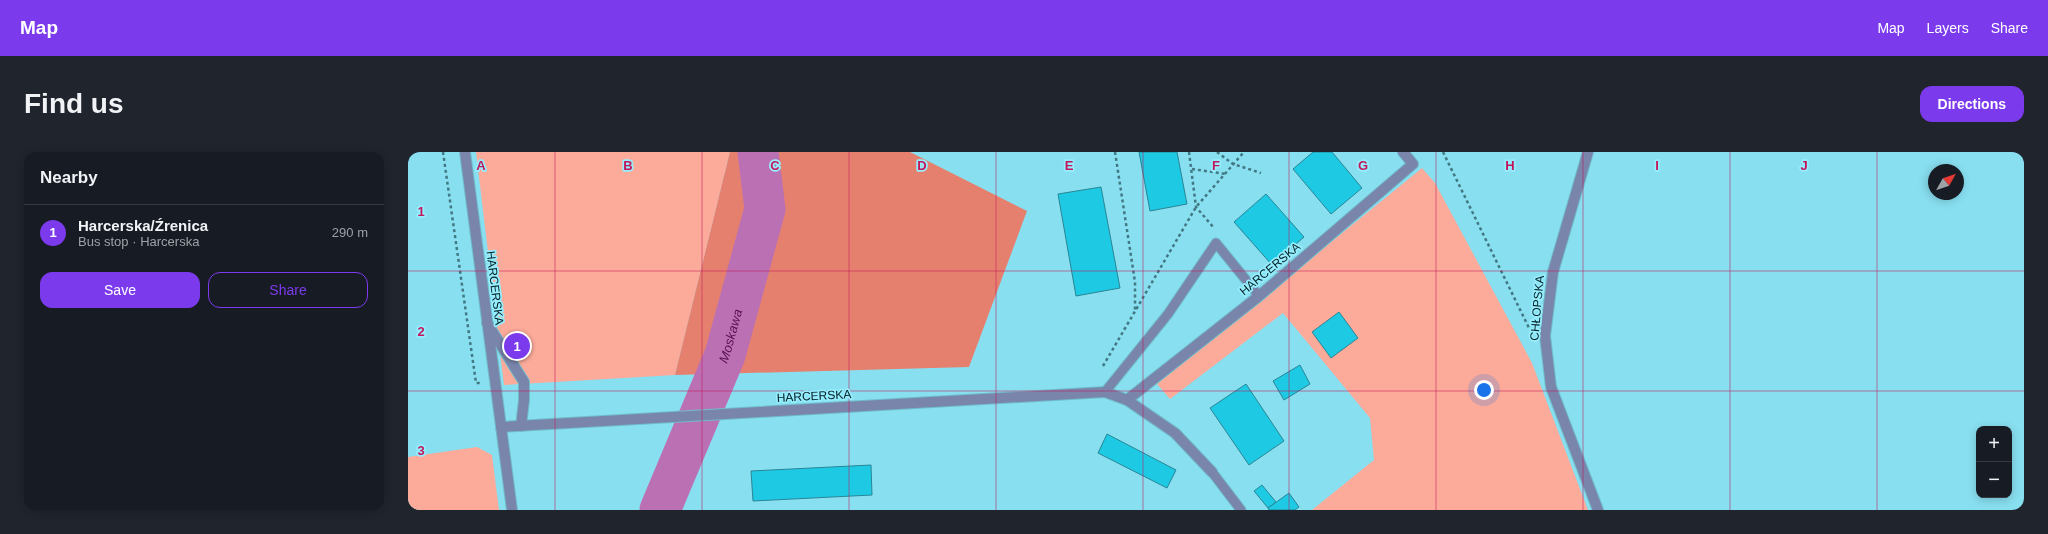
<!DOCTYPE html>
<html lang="en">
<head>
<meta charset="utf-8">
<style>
  :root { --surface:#171b24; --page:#20242c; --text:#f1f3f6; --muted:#9ea1a6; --line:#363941; --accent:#7c3aed }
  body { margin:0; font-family:Arial,sans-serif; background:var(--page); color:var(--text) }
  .controls { position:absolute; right:12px; bottom:12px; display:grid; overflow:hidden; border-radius:8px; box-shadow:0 2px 10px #0003 }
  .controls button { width:36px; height:36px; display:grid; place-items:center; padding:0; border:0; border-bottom:1px solid var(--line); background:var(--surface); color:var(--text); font:20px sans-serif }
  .compass { position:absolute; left:1520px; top:12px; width:36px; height:36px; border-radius:50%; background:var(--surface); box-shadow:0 2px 10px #0003; rotate:50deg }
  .you { position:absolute; left:1076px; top:238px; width:14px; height:14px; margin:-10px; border:3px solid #fff; border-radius:50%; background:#1a73e8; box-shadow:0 0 0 6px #1a73e833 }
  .badge { display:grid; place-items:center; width:26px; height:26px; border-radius:50%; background:var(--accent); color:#fff; font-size:13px; font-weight:700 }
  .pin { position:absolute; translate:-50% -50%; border:2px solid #fff; box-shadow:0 1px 4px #0006 }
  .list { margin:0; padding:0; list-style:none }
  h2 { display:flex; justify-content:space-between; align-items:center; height:52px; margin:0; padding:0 16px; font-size:17px }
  h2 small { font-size:13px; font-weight:400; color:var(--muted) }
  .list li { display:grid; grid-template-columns:26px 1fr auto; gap:12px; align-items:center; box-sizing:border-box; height:56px; padding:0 16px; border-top:1px solid var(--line) }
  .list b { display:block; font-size:15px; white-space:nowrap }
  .list p { margin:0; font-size:13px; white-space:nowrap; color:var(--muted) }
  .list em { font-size:13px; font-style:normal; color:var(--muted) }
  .actions { display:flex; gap:8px; padding:12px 16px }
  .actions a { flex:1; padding:9px 0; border:1px solid var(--accent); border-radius:12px; text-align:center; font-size:14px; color:var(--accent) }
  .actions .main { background:var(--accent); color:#fff }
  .map { position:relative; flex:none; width:1616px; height:358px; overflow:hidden; border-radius:12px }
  header { display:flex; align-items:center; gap:24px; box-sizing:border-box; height:56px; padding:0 20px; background:var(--accent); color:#fff }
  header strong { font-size:19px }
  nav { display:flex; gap:22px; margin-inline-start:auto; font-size:14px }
  .intro { display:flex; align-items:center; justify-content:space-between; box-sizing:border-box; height:96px; padding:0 24px }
  h1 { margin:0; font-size:28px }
  .button { padding:10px 18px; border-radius:12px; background:var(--accent); color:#fff; font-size:14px; font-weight:700 }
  main { display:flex; gap:24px; padding:0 24px }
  aside { flex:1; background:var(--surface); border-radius:12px; box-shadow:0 2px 10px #0003 }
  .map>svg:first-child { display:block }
  .green { fill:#fcaa9a }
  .forest { fill:#e6806e }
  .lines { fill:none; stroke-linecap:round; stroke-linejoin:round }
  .river { stroke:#bc70b4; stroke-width:41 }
  .building { fill:#1dc9e3; stroke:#298696 }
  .service-casing { stroke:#70bccb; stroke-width:11 }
  .minor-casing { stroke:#70bccb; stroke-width:12 }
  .tertiary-casing { stroke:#70bccb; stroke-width:12 }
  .path { stroke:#417883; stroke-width:2.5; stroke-dasharray:3 3; stroke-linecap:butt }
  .service { stroke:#7a85ab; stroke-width:9 }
  .minor { stroke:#7a85ab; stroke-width:10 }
  .tertiary { stroke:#7a85ab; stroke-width:10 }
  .grid { fill:none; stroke:#c2185b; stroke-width:1; stroke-opacity:0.55 }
  .labels { text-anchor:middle; stroke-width:3.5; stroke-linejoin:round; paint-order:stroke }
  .street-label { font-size:12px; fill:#021e23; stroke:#95edfd }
  .water-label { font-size:13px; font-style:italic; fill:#550f50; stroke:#95edfd }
  .grid-label { font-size:13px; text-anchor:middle; font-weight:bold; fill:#c2185b; stroke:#95edfd; stroke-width:3.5; stroke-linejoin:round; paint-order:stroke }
</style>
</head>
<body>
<header>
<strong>Map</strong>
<nav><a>Map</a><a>Layers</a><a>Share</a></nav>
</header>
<div class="intro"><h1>Find us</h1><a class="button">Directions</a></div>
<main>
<aside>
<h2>Nearby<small></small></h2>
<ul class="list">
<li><span class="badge">1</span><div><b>Harcerska/Źrenica</b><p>Bus stop · Harcerska</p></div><em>290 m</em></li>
</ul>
<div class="actions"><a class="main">Save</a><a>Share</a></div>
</aside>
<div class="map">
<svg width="1616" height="358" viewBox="0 0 1616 358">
  <rect width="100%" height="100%" fill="#88dff0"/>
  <!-- green -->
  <g class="green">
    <polygon points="68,0 322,0 267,223 96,233"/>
    <polygon points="1014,16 1027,31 1124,211 1180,358 904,358 966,308 962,266 875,161 762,247 749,232"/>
    <polygon points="69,295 84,303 91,358 0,358 0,305"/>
  </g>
  <!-- forest -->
  <polygon class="forest" points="322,0 502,0 619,59 561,215 267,223"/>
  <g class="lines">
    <!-- river -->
    <path class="river" id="s1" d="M252 358 317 203 357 57 350 0"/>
  </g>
  <!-- building -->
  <g class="building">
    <polygon points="731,0 769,0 779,52 742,59"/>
    <polygon points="905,0 924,0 954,36 923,62 885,17"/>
    <polygon points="693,35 712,136 668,144 650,42"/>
    <polygon points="858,42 896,85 864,113 826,70"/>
    <polygon points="931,160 950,186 923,206 904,180"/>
    <polygon points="892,213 902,232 876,248 865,229"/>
    <polygon points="838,232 876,289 841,313 802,256"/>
    <polygon points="699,282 768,318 759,336 690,301"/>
    <polygon points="463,313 464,343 345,349 343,319"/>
    <polygon points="854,333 868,350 860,356 846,339"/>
    <polygon points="881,341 891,355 887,358 861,358 860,356"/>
  </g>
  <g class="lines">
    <defs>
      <g id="service">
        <polyline points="697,240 760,162 808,91 851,144"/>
        <polyline points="804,320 833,358"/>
      </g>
      <g id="minor">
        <polyline points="1180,0 1145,120 1137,184 1143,235 1190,358"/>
        <polyline points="79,171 116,230 116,248 113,274"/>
        <polyline points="719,248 851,144 1005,12 995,0"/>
        <polyline points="93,275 697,240 719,248 767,281 804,320"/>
      </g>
      <polyline id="tertiary" points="57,0 104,358"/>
    </defs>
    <!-- service casing -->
    <use href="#service" class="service-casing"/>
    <!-- minor casing -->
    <use href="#minor" class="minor-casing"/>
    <!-- tertiary casing -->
    <use href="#tertiary" class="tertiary-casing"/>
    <!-- path -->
    <g class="path">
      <polyline points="35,0 68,231 72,231"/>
      <polyline points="707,0 727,130 727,158"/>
      <polyline points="781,0 788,55 806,76"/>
      <polyline points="809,0 825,12 853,21"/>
      <polyline points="1035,0 1121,176"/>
      <polyline points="784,17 818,22"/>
      <polyline points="695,214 788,55 836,0"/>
    </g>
    <!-- service -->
    <use href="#service" class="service"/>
    <!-- minor -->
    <use href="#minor" class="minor"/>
    <!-- tertiary -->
    <use href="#tertiary" class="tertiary"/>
  </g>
  <!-- grid -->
  <path class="grid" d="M147 0V358M294 0V358M441 0V358M588 0V358M735 0V358M881 0V358M1028 0V358M1175 0V358M1322 0V358M1469 0V358M0 119H1616M0 239H1616"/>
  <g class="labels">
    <!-- street labels -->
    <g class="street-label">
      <text transform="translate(862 117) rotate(-40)" y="4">HARCERSKA</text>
      <text transform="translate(87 136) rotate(83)" y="4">HARCERSKA</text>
      <text transform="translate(1129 156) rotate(-85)" y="4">CHŁOPSKA</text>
      <text transform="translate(406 244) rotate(-3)" y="4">HARCERSKA</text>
    </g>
    <!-- water labels -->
    <g class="water-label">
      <text dy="5" stroke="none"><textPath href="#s1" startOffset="188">Moskawa</textPath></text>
    </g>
  </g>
  <g class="grid-label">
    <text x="73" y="18">A</text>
    <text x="220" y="18">B</text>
    <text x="367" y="18">C</text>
    <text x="514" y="18">D</text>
    <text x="661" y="18">E</text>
    <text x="808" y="18">F</text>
    <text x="955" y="18">G</text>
    <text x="1102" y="18">H</text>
    <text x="1249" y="18">I</text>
    <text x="1396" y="18">J</text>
    <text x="13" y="64">1</text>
    <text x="13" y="184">2</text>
    <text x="13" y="303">3</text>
  </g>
</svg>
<div class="controls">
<button>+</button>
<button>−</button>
</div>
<svg class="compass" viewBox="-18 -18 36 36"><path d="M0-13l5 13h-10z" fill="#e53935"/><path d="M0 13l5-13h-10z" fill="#9ea1a6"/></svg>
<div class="you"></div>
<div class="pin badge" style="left:109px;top:194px">1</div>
</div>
</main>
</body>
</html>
